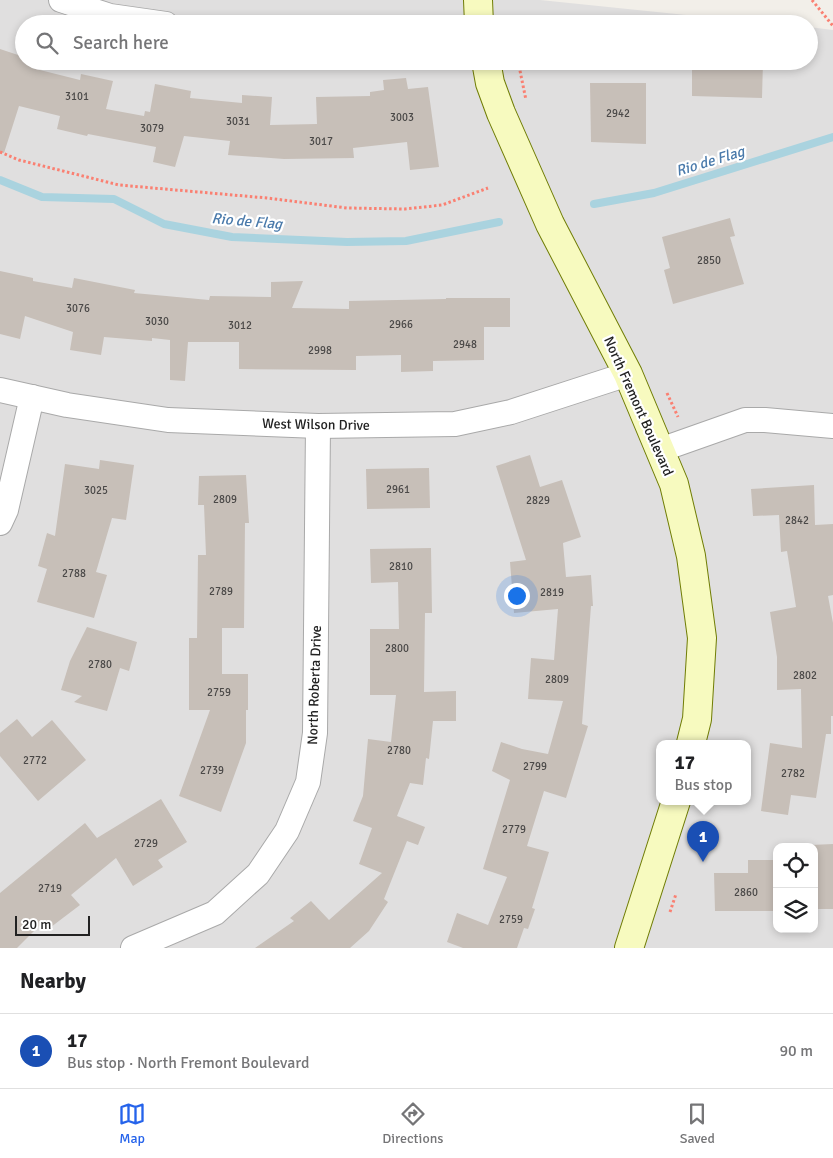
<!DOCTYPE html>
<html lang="en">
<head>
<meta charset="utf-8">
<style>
  :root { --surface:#fff; --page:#f2f2f2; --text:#202124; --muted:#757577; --line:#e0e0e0; --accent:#2563eb }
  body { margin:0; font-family:Signika,sans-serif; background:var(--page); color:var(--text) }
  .controls { position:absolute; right:15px; bottom:15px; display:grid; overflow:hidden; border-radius:10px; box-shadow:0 2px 8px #0003 }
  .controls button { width:45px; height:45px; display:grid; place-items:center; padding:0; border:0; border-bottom:1px solid var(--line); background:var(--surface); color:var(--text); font:25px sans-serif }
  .scale { position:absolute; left:15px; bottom:12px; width:75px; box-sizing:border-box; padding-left:5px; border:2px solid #222; border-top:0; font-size:14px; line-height:18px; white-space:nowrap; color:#222; -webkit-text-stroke:4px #fff; paint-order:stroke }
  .you { position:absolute; left:516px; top:595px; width:18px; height:18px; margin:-12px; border:4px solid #fff; border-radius:50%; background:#1a73e8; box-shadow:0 0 0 8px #1a73e833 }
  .badge { display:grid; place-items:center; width:32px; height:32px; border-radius:50%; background:var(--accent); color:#fff; font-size:16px; font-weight:700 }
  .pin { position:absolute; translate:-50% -41px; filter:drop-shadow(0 1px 2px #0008) }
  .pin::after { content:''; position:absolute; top:26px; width:18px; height:15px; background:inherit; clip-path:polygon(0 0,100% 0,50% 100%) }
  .popup { position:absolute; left:656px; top:740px; width:95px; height:65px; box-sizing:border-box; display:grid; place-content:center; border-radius:10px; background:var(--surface); filter:drop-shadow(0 1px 4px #0005); font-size:16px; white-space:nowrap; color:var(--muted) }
  .popup b { font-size:19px; color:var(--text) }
  .popup::after { content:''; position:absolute; left:50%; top:100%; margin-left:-10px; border:10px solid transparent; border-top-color:var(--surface) }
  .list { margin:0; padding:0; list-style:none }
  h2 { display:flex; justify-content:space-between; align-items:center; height:65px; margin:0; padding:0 20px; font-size:21px }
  h2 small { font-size:16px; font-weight:400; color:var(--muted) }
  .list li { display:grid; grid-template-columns:32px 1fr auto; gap:15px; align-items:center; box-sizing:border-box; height:75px; padding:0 20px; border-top:1px solid var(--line) }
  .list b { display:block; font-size:19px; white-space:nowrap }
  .list p { margin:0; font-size:16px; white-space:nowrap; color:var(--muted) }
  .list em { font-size:16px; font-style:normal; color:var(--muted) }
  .icon { flex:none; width:28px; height:28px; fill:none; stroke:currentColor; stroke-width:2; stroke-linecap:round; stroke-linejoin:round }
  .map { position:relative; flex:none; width:833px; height:948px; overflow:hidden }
  .search { position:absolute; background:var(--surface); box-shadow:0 2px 8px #0003; left:15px; right:15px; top:15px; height:55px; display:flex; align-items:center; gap:12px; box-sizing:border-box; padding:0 18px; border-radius:28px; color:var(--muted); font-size:19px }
  .sheet { height:140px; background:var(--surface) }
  nav { display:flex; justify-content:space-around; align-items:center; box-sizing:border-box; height:70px; border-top:1px solid var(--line); background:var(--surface); font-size:14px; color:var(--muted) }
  nav a { display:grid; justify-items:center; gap:2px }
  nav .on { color:var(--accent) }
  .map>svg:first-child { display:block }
  .residential { fill:#e0dfdf; fill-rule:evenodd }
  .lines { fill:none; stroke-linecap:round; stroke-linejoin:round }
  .stream { stroke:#aad3df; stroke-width:8 }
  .building { fill:#c7bfb8 }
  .street-casing { stroke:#a9a9a9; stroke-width:26 }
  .secondary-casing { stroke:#707d05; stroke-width:30 }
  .path { stroke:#fa8072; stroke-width:3; stroke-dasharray:2.5 2.5; stroke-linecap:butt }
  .street { stroke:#fff; stroke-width:24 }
  .secondary { stroke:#f7fabf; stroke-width:28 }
  .labels { text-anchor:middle; stroke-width:4.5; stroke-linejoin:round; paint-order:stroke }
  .number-label { font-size:11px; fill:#4b4948 }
  .street-label { font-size:14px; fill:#222; stroke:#fff }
  .water-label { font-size:15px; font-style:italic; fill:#4a7aab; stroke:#fff }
</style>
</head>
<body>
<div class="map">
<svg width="833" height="948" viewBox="0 0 833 948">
  <rect width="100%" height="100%" fill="#f2efe9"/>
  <!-- residential -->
  <path class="residential" d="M0 0H540L775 24H24V61H809V27L833 30V948H0ZM659 743H747V801H659ZM777 847H814V929H777Z"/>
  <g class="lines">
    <!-- stream -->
    <g class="stream">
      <polyline points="0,180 42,197 114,199 164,224 232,237 347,242 406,241 499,222"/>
      <polyline points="594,204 654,193 833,137"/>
    </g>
  </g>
  <!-- building -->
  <g class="building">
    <polygon points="719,16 748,16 763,19 763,24 719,24"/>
    <polygon points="0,49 24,57 24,61 34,61 32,68 80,80 81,74 113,81 106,109 144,116 145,111 150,112 155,84 191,91 190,98 242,103 242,95 272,97 270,125 317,124 316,97 370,96 370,92 384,90 383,80 406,78 408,89 428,87 439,167 410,170 407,142 353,148 354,158 284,159 228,155 230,141 184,136 175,167 153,162 156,147 88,134 87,136 57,129 60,116 19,106 4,153 0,152"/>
    <polygon points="692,61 763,61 762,98 692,96"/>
    <polygon points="590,83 646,83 646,144 591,142"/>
    <polygon points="730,218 735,236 730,237 744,284 673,304 664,270 670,268 662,237"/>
    <polygon points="0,271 33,278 33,281 72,288 74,278 135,290 134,293 209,300 210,296 271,297 271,282 303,281 292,308 349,309 349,301 446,299 446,298 510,298 510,327 484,327 484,360 433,361 433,371 401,372 401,355 356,356 356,370 239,369 239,342 188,342 185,381 170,380 170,340 152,338 152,341 104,337 101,355 70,350 73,332 25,316 20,339 0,334"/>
    <polygon points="530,455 540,487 562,480 581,537 563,543 566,577 591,575 593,606 591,606 582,724 588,726 566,798 544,791 527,846 549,852 532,908 535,909 528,929 524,928 517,948 463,948 447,942 457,913 488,925 507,877 483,869 510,780 492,771 501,742 522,749 548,754 563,701 528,699 531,658 554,660 558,609 514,613 510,562 526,560 496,466"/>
    <polygon points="100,460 134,465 126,520 112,518 96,572 107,575 94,618 37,602 47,569 38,566 47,533 55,536 65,464 99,469"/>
    <polygon points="429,468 430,508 367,509 366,469"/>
    <polygon points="246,475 249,523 245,523 244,628 222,628 222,674 248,674 248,710 246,710 246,743 221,812 179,796 210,710 189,710 189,638 197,638 198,555 206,555 204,505 198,505 199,476"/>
    <polygon points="814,485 815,525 833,524 833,595 828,596 833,623 833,716 831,716 831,734 826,734 816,798 791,795 788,815 761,811 770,743 802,748 801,689 777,690 777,657 770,612 796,607 787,551 781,552 779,515 753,516 751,489"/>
    <polygon points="431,548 432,613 425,613 424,692 456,691 456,721 433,721 429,759 426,758 423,785 410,783 397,816 425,827 418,845 407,841 384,899 388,902 369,931 350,948 255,948 294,921 290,918 311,901 329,920 382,873 359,864 372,828 353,821 363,796 368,739 391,742 396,695 370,695 370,629 399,629 398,582 371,583 370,549"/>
    <polygon points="87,627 137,642 129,671 120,668 107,711 74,702 82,696 61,690 70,661"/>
    <polygon points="17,719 32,737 52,720 86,760 38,801 0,756 0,733"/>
    <polygon points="161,799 187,842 158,860 163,867 133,886 116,858 71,895 80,905 51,927 45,920 17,948 0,948 0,893 85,823 97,838"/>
    <polygon points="833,844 833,909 814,909 814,847 811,847 811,845"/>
    <polygon points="748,860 777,860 777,911 715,911 714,873 748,873"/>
  </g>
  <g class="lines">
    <defs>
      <g id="street">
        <polyline points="61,0 110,16 166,24"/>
        <polyline points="0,390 67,405 168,420 318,426 455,424 511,412 628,374"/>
        <polyline points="660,450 745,420 765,420 833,426"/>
        <polyline points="0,523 6,510 32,397"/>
        <polyline points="133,948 215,913 258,874 287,831 308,782 315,733 318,426"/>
      </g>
      <g id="secondary">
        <polyline points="478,0 479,24"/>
        <polyline points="486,61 490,83 501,113 550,224 628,374 674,484 691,556 702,638 697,719 691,743"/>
        <polyline points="629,948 676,801"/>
      </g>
    </defs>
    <!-- street casing -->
    <use href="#street" class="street-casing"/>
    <!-- secondary casing -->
    <use href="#secondary" class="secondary-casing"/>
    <!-- path -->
    <g class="path">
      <polyline points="812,0 833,26"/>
      <polyline points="507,16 509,24"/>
      <polyline points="518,61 526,100"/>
      <polyline points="0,152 19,160 119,185 267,198 347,208 405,209 442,205 488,188"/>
      <polyline points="667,393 678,417"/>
      <polyline points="670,912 676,894"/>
    </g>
    <!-- street -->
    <use href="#street" class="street"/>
    <!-- secondary -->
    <use href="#secondary" class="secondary"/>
  </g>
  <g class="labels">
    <!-- number labels -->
    <g class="number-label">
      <text x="77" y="100">3101</text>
      <text x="618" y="117">2942</text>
      <text x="402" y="121">3003</text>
      <text x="238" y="125">3031</text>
      <text x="152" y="132">3079</text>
      <text x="321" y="145">3017</text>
      <text x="709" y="264">2850</text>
      <text x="78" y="312">3076</text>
      <text x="157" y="325">3030</text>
      <text x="401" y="328">2966</text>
      <text x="240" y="329">3012</text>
      <text x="465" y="348">2948</text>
      <text x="320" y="354">2998</text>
      <text x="398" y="493">2961</text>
      <text x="96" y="494">3025</text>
      <text x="225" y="503">2809</text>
      <text x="538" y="504">2829</text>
      <text x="797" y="524">2842</text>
      <text x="401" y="570">2810</text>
      <text x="74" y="577">2788</text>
      <text x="221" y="595">2789</text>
      <text x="552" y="596">2819</text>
      <text x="397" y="652">2800</text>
      <text x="100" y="668">2780</text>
      <text x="805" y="679">2802</text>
      <text x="557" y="683">2809</text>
      <text x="219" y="696">2759</text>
      <text x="399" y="754">2780</text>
      <text x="35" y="764">2772</text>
      <text x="535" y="770">2799</text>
      <text x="212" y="774">2739</text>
      <text x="793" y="777">2782</text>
      <text x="514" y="833">2779</text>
      <text x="146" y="847">2729</text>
      <text x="50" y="892">2719</text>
      <text x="746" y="896">2860</text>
      <text x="511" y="923">2759</text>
    </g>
    <!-- street labels -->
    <g class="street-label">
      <text transform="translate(639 406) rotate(66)" y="5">North Fremont Boulevard</text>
      <text transform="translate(316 424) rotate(1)" y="5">West Wilson Drive</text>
      <text transform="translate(314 685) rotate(-88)" y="5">North Roberta Drive</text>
    </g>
    <!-- water labels -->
    <g class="water-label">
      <text transform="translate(710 161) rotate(-17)" y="5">Rio de Flag</text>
      <text transform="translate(247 221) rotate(5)" y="5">Rio de Flag</text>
    </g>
  </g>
</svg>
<div class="controls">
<button><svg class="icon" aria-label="locate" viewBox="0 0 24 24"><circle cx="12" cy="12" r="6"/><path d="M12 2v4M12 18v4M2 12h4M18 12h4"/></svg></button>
<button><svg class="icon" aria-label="layers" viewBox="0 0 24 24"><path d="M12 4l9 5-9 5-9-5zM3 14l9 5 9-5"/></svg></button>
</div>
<div class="scale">20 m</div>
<div class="you"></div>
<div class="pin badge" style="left:703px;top:862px;background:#1a4fb4">1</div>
<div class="popup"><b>17</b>Bus stop</div>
<div class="search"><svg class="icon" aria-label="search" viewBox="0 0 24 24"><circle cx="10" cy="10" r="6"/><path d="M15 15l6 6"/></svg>Search here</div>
</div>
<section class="sheet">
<h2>Nearby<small></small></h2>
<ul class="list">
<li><span class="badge" style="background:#1a4fb4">1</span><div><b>17</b><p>Bus stop · North Fremont Boulevard</p></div><em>90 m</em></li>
</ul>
</section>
<nav>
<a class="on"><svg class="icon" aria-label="map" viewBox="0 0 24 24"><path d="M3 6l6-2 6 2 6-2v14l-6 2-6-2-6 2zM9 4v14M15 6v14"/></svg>Map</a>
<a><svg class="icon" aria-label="directions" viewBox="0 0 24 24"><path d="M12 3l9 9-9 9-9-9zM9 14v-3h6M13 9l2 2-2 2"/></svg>Directions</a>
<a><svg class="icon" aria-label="saved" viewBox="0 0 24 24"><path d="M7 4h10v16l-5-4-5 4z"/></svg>Saved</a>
</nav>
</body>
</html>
